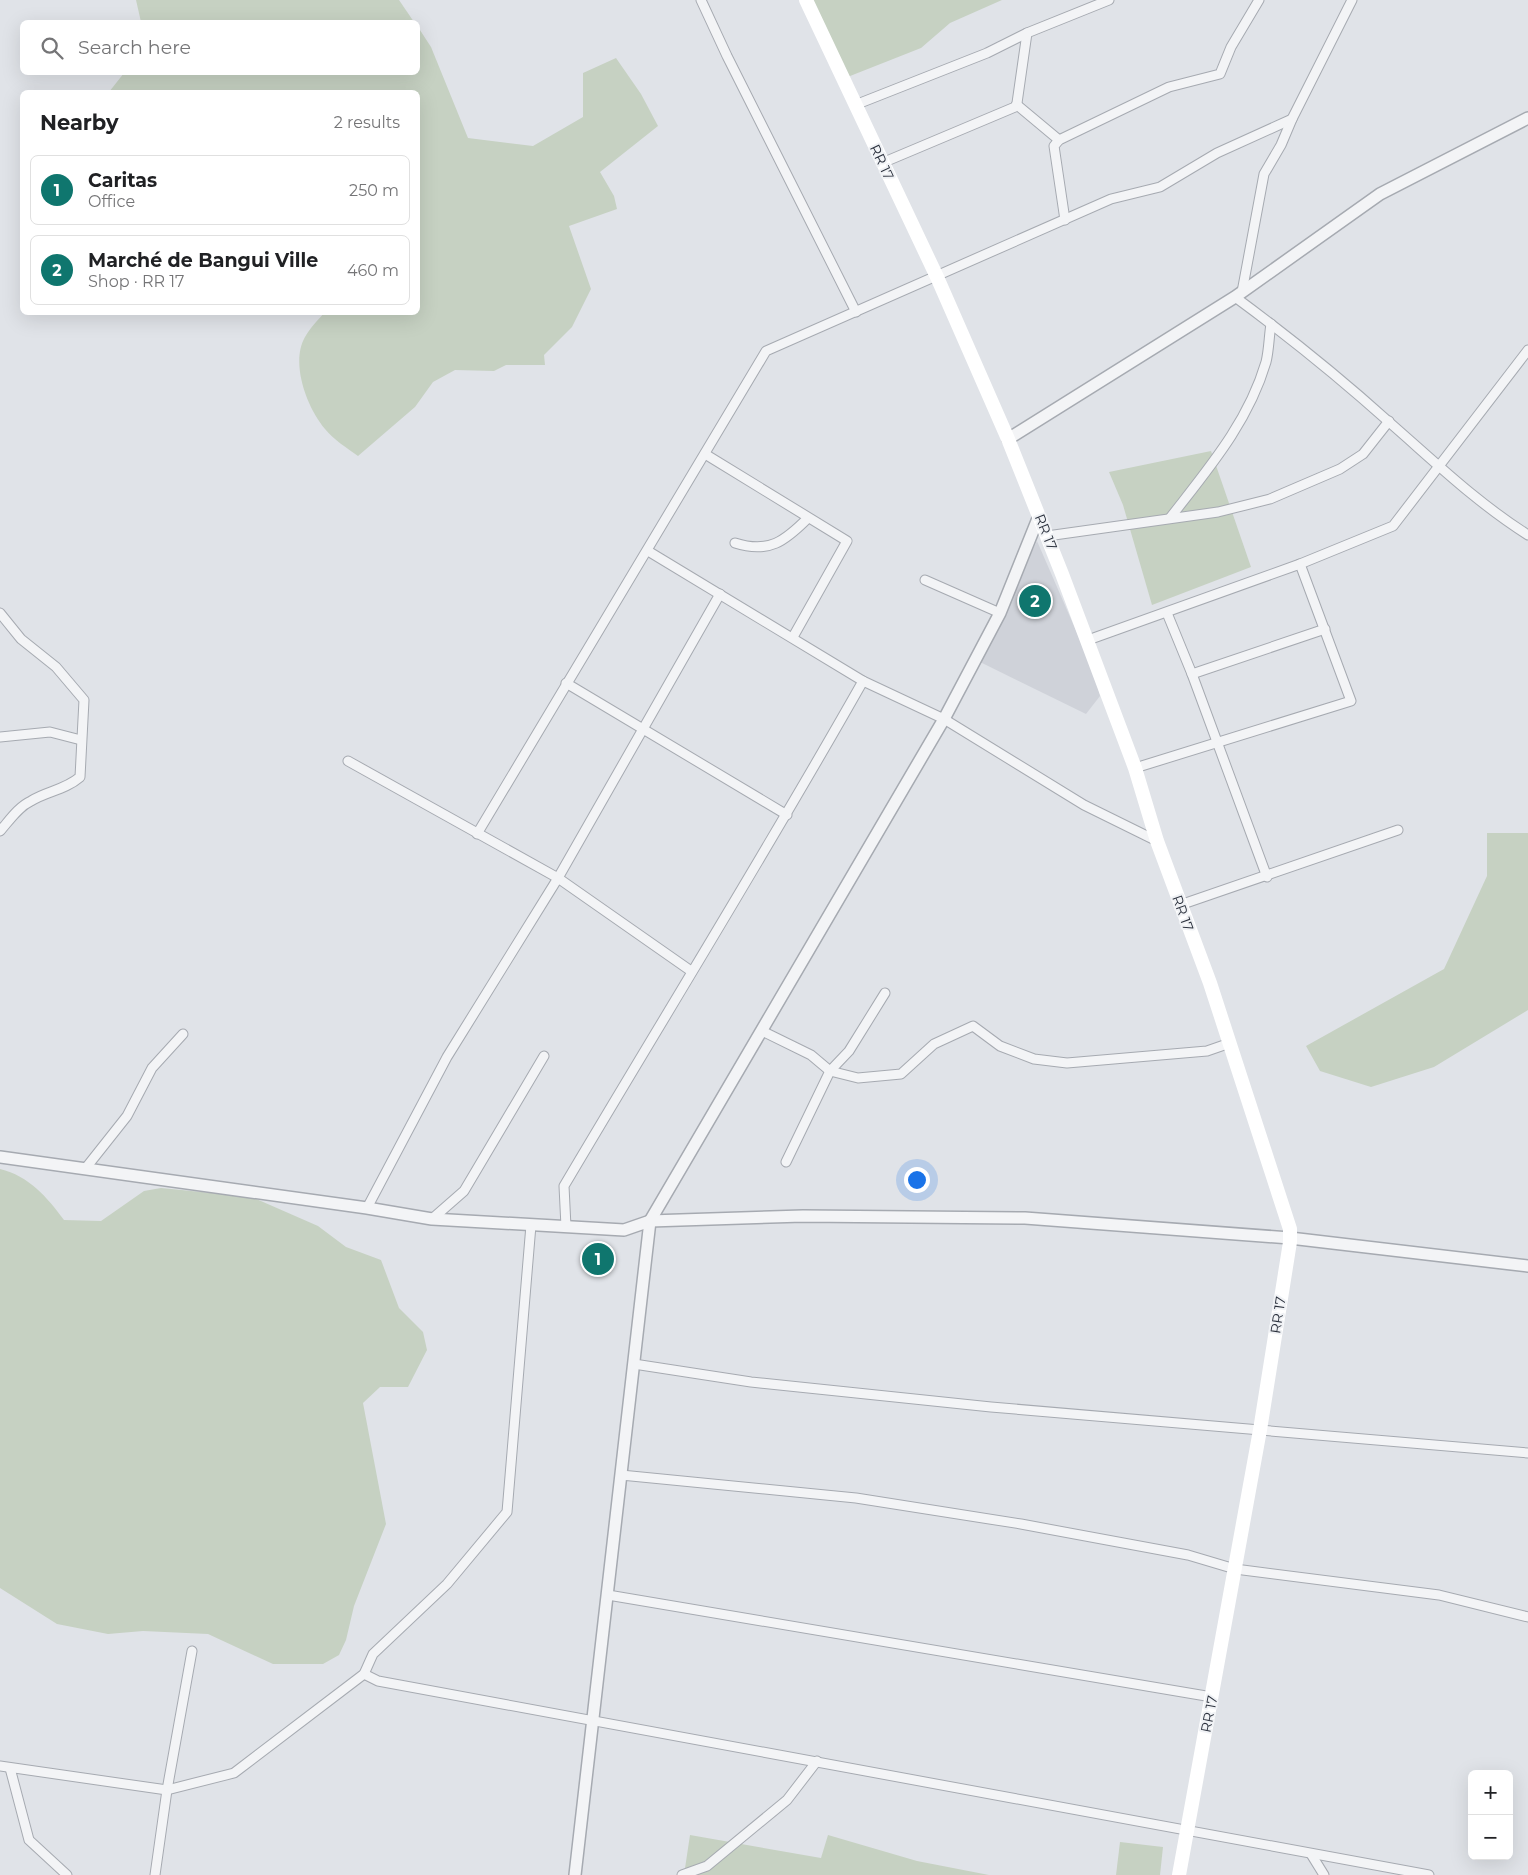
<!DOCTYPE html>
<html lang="en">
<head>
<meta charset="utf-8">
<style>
  :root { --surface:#fff; --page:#f6f6f6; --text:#202124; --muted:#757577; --line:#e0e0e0; --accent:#0f766e }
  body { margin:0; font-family:Montserrat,sans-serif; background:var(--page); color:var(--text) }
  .controls { position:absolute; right:15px; bottom:15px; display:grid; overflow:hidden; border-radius:8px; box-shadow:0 5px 20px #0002 }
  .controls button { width:45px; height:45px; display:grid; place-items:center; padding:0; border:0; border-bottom:1px solid var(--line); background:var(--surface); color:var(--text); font:25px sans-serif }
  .you { position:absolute; left:916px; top:1179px; width:18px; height:18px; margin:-12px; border:4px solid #fff; border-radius:50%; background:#1a73e8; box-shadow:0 0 0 8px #1a73e833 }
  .badge { display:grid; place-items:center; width:32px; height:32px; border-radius:50%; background:var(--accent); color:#fff; font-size:16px; font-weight:700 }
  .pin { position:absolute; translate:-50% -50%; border:2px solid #fff; box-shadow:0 1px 5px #0006 }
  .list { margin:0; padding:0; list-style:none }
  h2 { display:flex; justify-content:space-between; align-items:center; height:65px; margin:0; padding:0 20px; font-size:21px }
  h2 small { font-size:16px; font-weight:400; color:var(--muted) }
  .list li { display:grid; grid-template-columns:32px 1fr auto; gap:15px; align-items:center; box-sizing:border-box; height:70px; margin:0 10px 10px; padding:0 10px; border:1px solid var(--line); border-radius:8px }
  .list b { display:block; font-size:19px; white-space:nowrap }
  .list p { margin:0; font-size:16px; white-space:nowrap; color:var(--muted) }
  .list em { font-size:16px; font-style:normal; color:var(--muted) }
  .icon { flex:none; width:28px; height:28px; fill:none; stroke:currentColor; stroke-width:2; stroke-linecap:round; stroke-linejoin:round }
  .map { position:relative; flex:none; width:1528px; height:1875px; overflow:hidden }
  .search { position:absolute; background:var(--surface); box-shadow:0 5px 20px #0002; left:20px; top:20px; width:400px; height:55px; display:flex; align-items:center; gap:12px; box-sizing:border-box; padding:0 18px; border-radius:8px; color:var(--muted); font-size:19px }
  .panel { position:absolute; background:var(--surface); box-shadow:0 5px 20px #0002; left:20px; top:90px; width:400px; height:225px; border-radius:8px }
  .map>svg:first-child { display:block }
  .built { fill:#cfd2d9 }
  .green { fill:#c6d1c2 }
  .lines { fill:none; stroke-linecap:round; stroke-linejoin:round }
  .minor-casing { stroke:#a6aab1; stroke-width:11 }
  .tertiary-casing { stroke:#a6aab1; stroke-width:14 }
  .minor { stroke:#f3f4f6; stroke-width:9 }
  .tertiary { stroke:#f3f4f6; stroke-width:11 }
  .secondary { stroke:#fff; stroke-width:14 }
  .labels { text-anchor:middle; stroke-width:4; stroke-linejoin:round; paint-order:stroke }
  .street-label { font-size:14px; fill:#2b313d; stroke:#f0f2f5 }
</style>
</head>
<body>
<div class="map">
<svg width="1528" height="1875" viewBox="0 0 1528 1875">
  <rect width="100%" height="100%" fill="#e0e3e8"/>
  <!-- built -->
  <polygon class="built" points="1037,541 1094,672 1100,696 1086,714 978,661"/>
  <!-- green -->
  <g class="green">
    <polygon points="136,0 399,0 414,22 141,22"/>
    <polygon points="811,0 1002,0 950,23 921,48 845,78"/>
    <path d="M418 27 431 47 468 138 533 146 583 117V73L616 58 641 94 658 126 600 172 614 196 617 209 569 226 591 289 572 327 544 355 545 365H506L494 371 455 370 433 382 415 407 358 456C347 448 334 440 325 429 307 408 290 363 305 337 310 328 318 320 324 313L418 312V92H109L124 73 418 72Z"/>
    <polygon points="1211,451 1251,567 1152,605 1123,505 1109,472"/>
    <polygon points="1487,833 1528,833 1528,1010 1434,1067 1371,1087 1320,1071 1306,1046 1444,969 1487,876"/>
    <path d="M0 1169C29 1176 47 1197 64 1220L101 1221 144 1191 161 1188 252 1197 318 1226 346 1247 381 1260 399 1308 423 1332 427 1350 408 1387H380L363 1403 386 1524 354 1606 346 1640 339 1655 323 1664H273L208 1634 143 1631 108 1634 57 1624 0 1588Z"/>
    <polygon points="690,1835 821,1858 828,1835 917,1861 989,1875 684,1875"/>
    <polygon points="1120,1842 1163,1847 1160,1875 1116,1875"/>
  </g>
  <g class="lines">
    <defs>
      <g id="minor">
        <polyline points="701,0 727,56 856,312"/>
        <polyline points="855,105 987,53 1027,33 1109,0"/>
        <polyline points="1017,105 1059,140"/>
        <polyline points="882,163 1015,107 1017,103 1027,33"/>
        <polyline points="1065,220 1054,146 1059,140 1169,87 1220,74 1231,47 1259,0"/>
        <polyline points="1242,292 1264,174 1281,145 1292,119 1352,0"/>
        <path d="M1235 297C1288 336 1340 378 1389 422 1435 462 1476 502 1528 535"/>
        <polyline points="705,454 847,541 793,637"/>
        <path d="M1170 518C1208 469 1248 423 1266 362 1269 350 1269 336 1271 324"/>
        <polyline points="1047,536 1218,512 1270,499 1340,469 1363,454 1389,421"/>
        <path d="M735 543C769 554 785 541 808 518"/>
        <polyline points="648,551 863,681 944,719 1084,805 1157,841"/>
        <polyline points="925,580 1000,613"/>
        <path d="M0 613 21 639 56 667 84 700 80 777C65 790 47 791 31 801 18 807 9 821 0 831"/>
        <polyline points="1167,613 1192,674 1267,877"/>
        <polyline points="1088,640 1300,564 1393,526 1528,350"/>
        <polyline points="1192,674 1325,629"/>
        <polyline points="566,683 787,815"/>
        <polyline points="0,737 50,732 81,740"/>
        <polyline points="348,761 558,878 691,971"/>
        <polyline points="1135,768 1351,701 1300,564"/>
        <polyline points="477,834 766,351 1111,199 1160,187 1217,153 1292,119"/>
        <polyline points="1180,905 1398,830"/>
        <polyline points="762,1031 811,1055 830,1071 858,1078 901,1074 934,1044 973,1026 1000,1046 1034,1059 1067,1063 1207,1051 1230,1043"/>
        <polyline points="786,1162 830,1071 849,1051 885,993"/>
        <polyline points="85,1169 127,1116 152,1068 183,1034"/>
        <polyline points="367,1208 447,1057 558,878 720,594"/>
        <polyline points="432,1219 464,1191 544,1056"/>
        <path d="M566 1227 564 1186C664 1017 767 851 863 681"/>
        <polyline points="634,1364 751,1382 991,1407 1528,1453"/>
        <polyline points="621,1475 856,1498 1021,1524 1188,1555 1235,1569 1439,1595 1528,1617"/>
        <polyline points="608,1595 1212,1697"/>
        <polyline points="364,1674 378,1681 1429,1875"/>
        <polyline points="0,1766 167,1790 234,1773 364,1674 373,1654 447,1584 507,1512 531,1225"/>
        <polyline points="10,1768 29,1840 67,1875"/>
        <polyline points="1311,1854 1324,1875"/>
        <polyline points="155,1875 167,1790 192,1651"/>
        <polyline points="682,1875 707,1866 787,1800 817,1761"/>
      </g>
      <g id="tertiary">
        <polyline points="1008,439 1235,297 1380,194 1528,118"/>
        <polyline points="0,1157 367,1208 432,1219 624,1230 650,1221 803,1216 1025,1218 1290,1238 1528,1266"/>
        <polyline points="575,1875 650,1221 944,719 1000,613 1039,516"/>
      </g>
    </defs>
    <!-- minor casing -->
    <use href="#minor" class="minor-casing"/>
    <!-- tertiary casing -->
    <use href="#tertiary" class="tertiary-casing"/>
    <!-- minor -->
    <use href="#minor" class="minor"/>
    <!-- tertiary -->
    <use href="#tertiary" class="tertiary"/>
    <!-- secondary -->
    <polyline class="secondary" points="806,0 937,277 1008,439 1062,574 1135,768 1157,841 1210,983 1290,1229 1290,1242 1260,1430 1179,1875"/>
  </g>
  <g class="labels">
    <!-- street labels -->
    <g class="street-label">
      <text transform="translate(882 162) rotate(65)" y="5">RR 17</text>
      <text transform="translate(1046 532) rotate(68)" y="5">RR 17</text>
      <text transform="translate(1183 913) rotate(70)" y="5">RR 17</text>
      <text transform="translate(1278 1315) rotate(-81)" y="5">RR 17</text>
      <text transform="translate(1209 1714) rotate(-79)" y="5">RR 17</text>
    </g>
  </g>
</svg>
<div class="controls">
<button>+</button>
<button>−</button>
</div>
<div class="you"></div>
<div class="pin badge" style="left:598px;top:1259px">1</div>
<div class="pin badge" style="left:1035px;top:601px">2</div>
<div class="search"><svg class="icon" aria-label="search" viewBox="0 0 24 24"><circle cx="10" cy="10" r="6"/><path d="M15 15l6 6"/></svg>Search here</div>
<section class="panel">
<h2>Nearby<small>2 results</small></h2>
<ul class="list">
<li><span class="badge">1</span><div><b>Caritas</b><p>Office</p></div><em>250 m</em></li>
<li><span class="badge">2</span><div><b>Marché de Bangui Ville</b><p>Shop · RR 17</p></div><em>460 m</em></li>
</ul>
</section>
</div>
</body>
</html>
